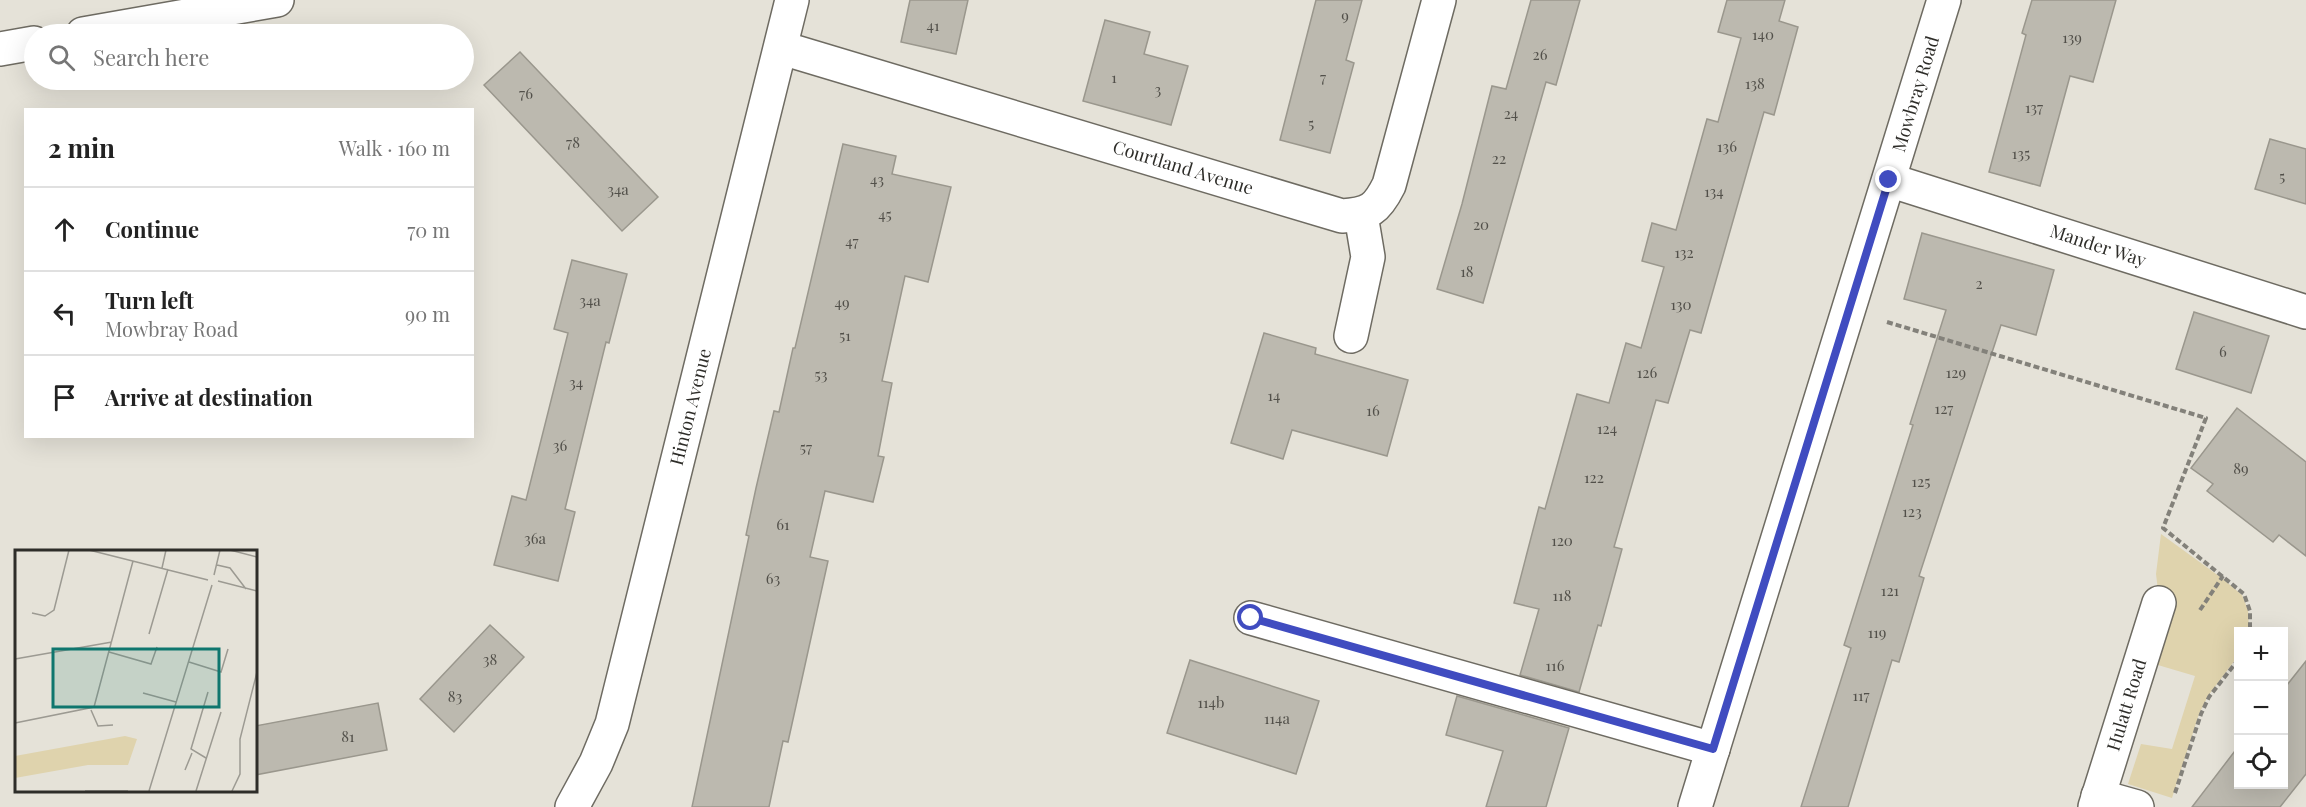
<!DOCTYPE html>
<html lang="en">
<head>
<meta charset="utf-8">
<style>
  :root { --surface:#fff; --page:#f6f6f6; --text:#222; --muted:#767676; --line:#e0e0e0 }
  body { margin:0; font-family:"Playfair Display",serif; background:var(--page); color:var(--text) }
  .controls { position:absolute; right:18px; bottom:18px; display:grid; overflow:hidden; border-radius:0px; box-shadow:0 6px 24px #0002 }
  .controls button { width:54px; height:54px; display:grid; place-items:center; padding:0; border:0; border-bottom:2px solid var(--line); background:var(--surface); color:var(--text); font:30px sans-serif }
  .stop { position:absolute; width:18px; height:18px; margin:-14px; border:4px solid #404cc0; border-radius:50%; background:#fff }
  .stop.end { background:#404cc0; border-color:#fff; box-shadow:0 2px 6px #0008 }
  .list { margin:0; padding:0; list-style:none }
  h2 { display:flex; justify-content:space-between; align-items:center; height:78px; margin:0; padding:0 24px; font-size:26px }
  h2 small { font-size:20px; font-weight:400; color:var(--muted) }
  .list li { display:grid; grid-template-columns:39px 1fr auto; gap:18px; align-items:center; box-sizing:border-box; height:84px; padding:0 24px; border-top:2px solid var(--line) }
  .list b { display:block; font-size:22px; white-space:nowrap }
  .list p { margin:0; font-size:20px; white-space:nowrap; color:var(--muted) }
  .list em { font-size:20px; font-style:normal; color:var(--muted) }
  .icon { flex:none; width:33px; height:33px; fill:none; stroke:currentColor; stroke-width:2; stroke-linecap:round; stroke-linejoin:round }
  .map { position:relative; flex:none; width:2306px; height:807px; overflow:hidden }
  .search { position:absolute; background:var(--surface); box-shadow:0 6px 24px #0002; left:24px; top:24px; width:450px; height:66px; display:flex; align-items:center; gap:15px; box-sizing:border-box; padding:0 21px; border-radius:33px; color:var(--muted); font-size:22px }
  .panel { position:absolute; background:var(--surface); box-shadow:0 6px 24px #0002; left:24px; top:108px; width:450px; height:330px; border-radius:0px }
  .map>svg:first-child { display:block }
  .green { fill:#dfd3ad }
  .building { fill:#bcb9af; stroke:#9a978d; stroke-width:1.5 }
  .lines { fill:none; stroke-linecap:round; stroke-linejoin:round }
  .minor-casing { stroke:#6e6b62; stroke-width:36 }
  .major-casing { stroke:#6e6b62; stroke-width:36 }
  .path { stroke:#83817a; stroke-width:4; stroke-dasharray:6 3; stroke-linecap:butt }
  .minor { stroke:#fff; stroke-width:33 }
  .major { stroke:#fff; stroke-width:33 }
  .route { stroke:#404cc0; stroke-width:8 }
  .labels { text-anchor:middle; stroke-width:4.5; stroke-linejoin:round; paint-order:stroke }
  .number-label { font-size:15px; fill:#52504a }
  .street-label { font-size:18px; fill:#2e2d29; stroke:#fff }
  .inset-road { fill:none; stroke:#9c9a92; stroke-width:1.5 }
  .view { fill:#0f766e; fill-opacity:0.15; stroke:#0f766e; stroke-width:3 }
  .inset-edge { fill:none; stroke:#2e2d29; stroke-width:3 }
</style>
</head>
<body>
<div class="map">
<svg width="2306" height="807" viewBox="0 0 2306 807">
  <rect width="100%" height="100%" fill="#e5e2d8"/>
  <!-- green -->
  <polygon class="green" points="2161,534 2223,579 2242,595 2248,610 2249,631 2238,632 2238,656 2208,696 2199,714 2172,798 2128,784 2141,744 2172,749 2195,676 2141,660 2159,598 2156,574"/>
  <!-- building -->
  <g class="building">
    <polygon points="910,0 968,0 956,54 901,42"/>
    <polygon points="1316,0 1362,0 1346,60 1354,63 1330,153 1280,140"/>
    <polygon points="1531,0 1580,0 1556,85 1546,82 1483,303 1437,289 1462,204 1492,86 1506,89"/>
    <polygon points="1727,0 1785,0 1779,21 1798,27 1774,115 1764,112 1701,333 1690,330 1668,403 1656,400 1614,547 1622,549 1601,626 1598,625 1579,692 1520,675 1539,609 1514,603 1539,507 1545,509 1577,394 1609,403 1626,343 1641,348 1664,267 1642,261 1652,223 1676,230 1707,119 1718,122 1741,38 1718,32"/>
    <polygon points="2032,0 2116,0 2093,82 2070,76 2040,186 1989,172 2026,35 2022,33"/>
    <polygon points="1105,20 1150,32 1144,54 1188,66 1171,125 1083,101"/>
    <polygon points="520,52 658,197 622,231 484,85"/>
    <polygon points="2270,139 2306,149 2306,204 2255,189"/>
    <polygon points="843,144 896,156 892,174 951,187 928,282 905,276 882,381 892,383 878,456 884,457 873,502 825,491 810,557 828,561 788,742 783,741 769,807 692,807 749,536 746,535 756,488 774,411 779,412 793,348 795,348"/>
    <polygon points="1922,233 2054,270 2036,335 2001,325 1919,576 1924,578 1899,662 1892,660 1848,807 1801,807 1851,648 1844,645 1913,425 1910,424 1946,310 1904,299"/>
    <polygon points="572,260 627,274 609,343 606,342 565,509 575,512 558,581 494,565 512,496 526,500 568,333 554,329"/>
    <polygon points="2194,312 2269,336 2251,393 2176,369"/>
    <polygon points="1264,333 1316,348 1315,354 1408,380 1387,456 1292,430 1283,459 1231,443"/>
    <polygon points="2237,408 2306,462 2306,556 2279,535 2273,542 2207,491 2213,484 2191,468"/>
    <polygon points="490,625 524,657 454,732 420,699"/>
    <polygon points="1190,660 1319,701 1296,774 1167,733"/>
    <polygon points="2306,661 2306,774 2280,807 2192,807 2238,747 2238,784 2283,784 2283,690"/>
    <polygon points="1457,696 1569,728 1546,807 1486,807 1503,751 1446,735"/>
    <polygon points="378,703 387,750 255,775 255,726"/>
  </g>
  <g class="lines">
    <defs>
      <g id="minor">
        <polyline points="83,34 277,0"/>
        <path d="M782 48 1342 216C1370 214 1377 209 1389 185L1439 0"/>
        <polyline points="0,49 34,43"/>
        <polyline points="1889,180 2306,312"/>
        <polyline points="1351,336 1368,257 1361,215"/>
        <polyline points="1251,618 1713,749"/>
        <polyline points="2098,796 2137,807"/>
        <polyline points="572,807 596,763 612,724 792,0"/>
        <polyline points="2095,807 2159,603"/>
      </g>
      <polyline id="major" points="1695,807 1944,0"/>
    </defs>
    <!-- minor casing -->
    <use href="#minor" class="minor-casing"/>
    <!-- major casing -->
    <use href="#major" class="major-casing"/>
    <!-- path -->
    <g class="path">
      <polyline points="1887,322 2206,418 2163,528 2244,594 2250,611 2250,632"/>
      <polyline points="2200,610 2223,576"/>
      <polyline points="2175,793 2201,714 2209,697 2238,660"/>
    </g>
    <!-- minor -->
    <use href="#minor" class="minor"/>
    <!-- major -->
    <use href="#major" class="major"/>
  </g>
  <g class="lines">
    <!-- route -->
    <polyline class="route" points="1251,618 1713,749 1889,180"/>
  </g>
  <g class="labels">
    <!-- number labels -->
    <g class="number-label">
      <text x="1345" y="21">9</text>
      <text x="933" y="31">41</text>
      <text x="1763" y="40">140</text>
      <text x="2072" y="43">139</text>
      <text x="1540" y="60">26</text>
      <text x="1114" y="83">1</text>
      <text x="1323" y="83">7</text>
      <text x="1755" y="89">138</text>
      <text x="1158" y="95">3</text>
      <text x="526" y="99">76</text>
      <text x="2034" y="113">137</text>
      <text x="1511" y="119">24</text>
      <text x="1311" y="129">5</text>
      <text x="573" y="148">78</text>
      <text x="1727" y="152">136</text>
      <text x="2021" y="159">135</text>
      <text x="1499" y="164">22</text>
      <text x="2282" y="182">5</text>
      <text x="877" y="185">43</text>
      <text x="618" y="195">34a</text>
      <text x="1714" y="197">134</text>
      <text x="885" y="220">45</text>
      <text x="1481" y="230">20</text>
      <text x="852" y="247">47</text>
      <text x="1684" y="258">132</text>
      <text x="1467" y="277">18</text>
      <text x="1979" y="289">2</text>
      <text x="590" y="306">34a</text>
      <text x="842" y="308">49</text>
      <text x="1681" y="310">130</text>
      <text x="845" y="341">51</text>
      <text x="2223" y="357">6</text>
      <text x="1647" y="378">126</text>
      <text x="1956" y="378">129</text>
      <text x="821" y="380">53</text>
      <text x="576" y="388">34</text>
      <text x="1274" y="401">14</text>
      <text x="1944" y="414">127</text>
      <text x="1373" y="416">16</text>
      <text x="1607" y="434">124</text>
      <text x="560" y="451">36</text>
      <text x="806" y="453">57</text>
      <text x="2241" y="474">89</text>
      <text x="1594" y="483">122</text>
      <text x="1921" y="487">125</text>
      <text x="1912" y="517">123</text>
      <text x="783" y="530">61</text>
      <text x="535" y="544">36a</text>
      <text x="1562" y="546">120</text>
      <text x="773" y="584">63</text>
      <text x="1890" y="596">121</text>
      <text x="1562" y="601">118</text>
      <text x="1877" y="638">119</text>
      <text x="490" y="665">38</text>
      <text x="1555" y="671">116</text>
      <text x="1861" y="701">117</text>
      <text x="455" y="702">83</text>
      <text x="1211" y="708">114b</text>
      <text x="1277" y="724">114a</text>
      <text x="348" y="742">81</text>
    </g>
    <!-- street labels -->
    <g class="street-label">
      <text transform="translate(1916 94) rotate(-73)" y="6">Mowbray Road</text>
      <text transform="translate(1183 168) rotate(17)" y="6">Courtland Avenue</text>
      <text transform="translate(2098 246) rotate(18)" y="6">Mander Way</text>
      <text transform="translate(691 407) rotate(-76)" y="6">Hinton Avenue</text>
      <text transform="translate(2127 705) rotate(-73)" y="6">Hulatt Road</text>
    </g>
  </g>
  <!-- overview -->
  <g transform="translate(15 550)">
    <rect width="242" height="242" fill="#e5e2d8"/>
    <path d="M110 186 122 189 113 215H73L0 228V206Z" fill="#dfd3ad"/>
    <path class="inset-road" d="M74 0 193 30M215 0 242 7M202 15 215 18 231 39M147 18 151 0M199 25 205 0M203 31 242 41M17 63 30 66 39 60 54 0M134 84 153 19M94 102 136 114 142 97M0 109 97 92M174 112 206 122 213 99M128 143 161 152M76 160 83 176 98 175M0 173 79 157 118 11M191 208 176 199 193 142M170 220 177 203M70 241H113M134 241 197 35M181 241 206 162M217 241 225 224V189L242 122"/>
    <path class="view" d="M38 99H204V157H38Z"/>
    <rect width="242" height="242" class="inset-edge"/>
  </g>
</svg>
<div class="controls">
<button>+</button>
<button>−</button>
<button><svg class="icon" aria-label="locate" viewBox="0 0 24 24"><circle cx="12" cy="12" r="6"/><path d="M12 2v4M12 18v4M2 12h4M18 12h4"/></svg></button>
</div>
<div class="stop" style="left:1251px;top:618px"></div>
<div class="stop end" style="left:1889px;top:180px"></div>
<div class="search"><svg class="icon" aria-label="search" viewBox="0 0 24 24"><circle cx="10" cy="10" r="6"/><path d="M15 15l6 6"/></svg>Search here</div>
<section class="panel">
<h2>2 min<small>Walk · 160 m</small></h2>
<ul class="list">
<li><svg class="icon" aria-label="ahead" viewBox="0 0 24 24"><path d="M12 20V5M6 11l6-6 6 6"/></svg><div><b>Continue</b></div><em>70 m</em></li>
<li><svg class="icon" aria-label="left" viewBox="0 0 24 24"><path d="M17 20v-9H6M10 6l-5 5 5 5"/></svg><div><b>Turn left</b><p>Mowbray Road</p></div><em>90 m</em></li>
<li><svg class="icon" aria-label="arrive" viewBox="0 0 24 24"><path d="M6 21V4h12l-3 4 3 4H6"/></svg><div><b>Arrive at destination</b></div></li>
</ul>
</section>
</div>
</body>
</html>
